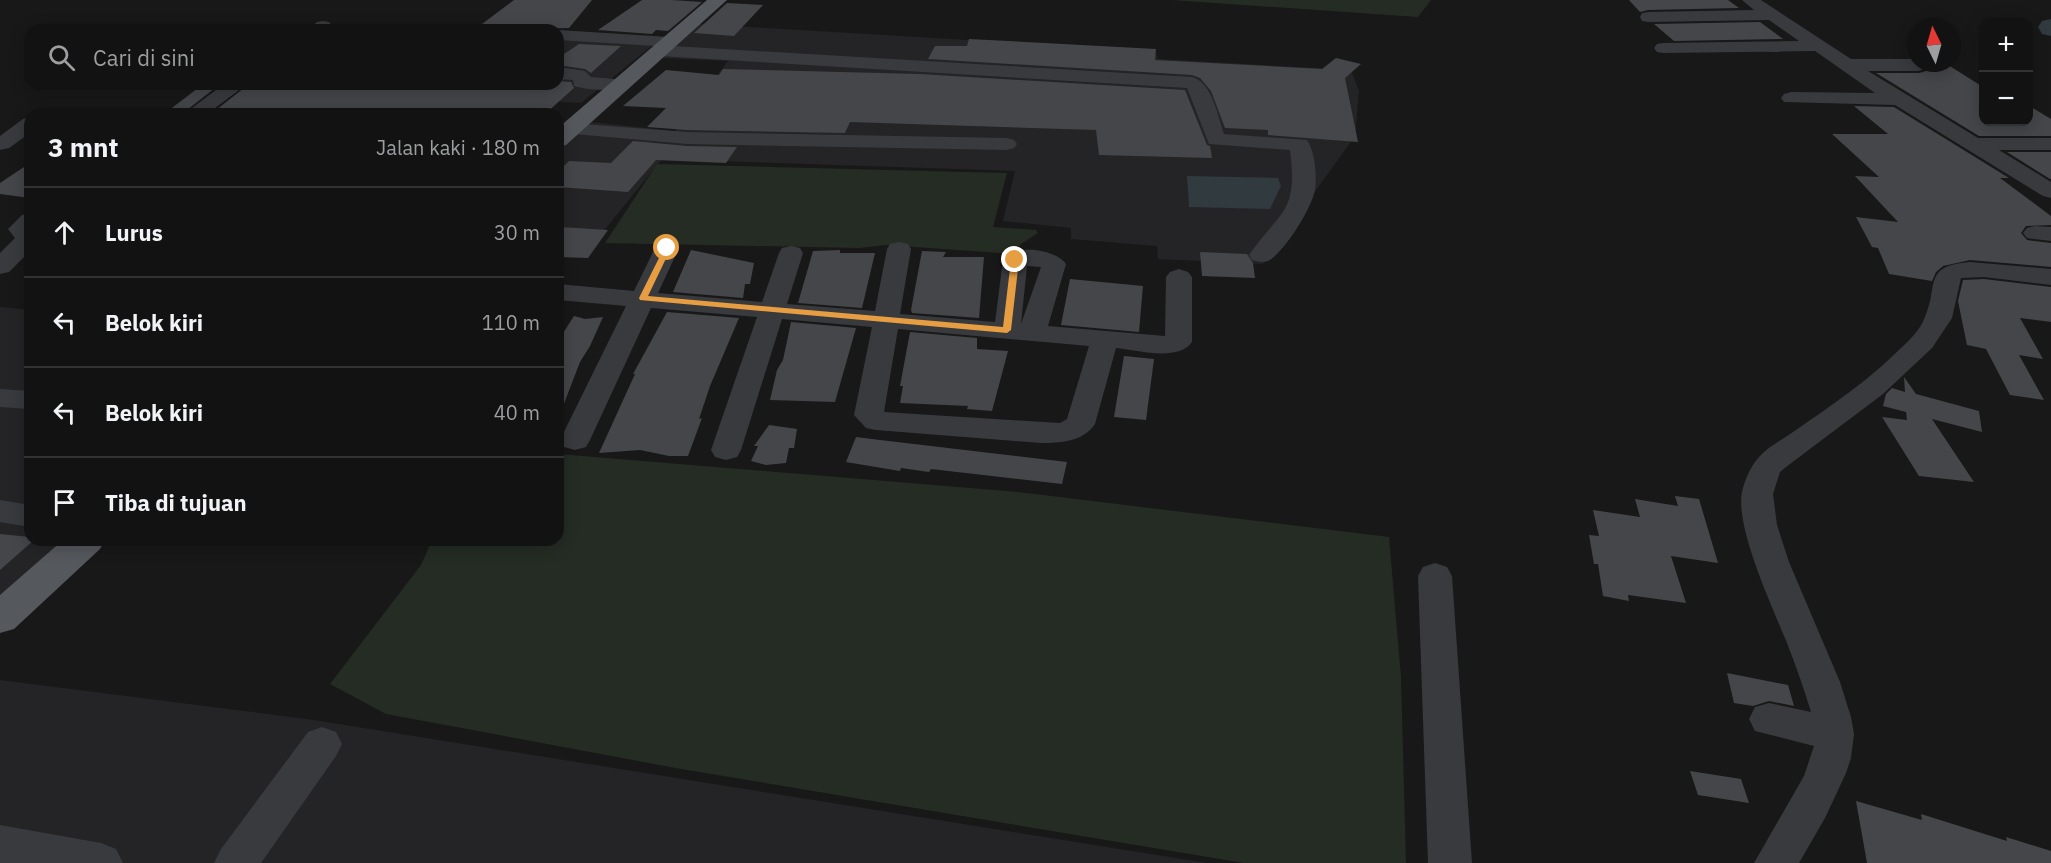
<!DOCTYPE html>
<html lang="id">
<head>
<meta charset="utf-8">
<style>
  :root { --surface:#121213; --page:#1b1b1c; --text:#f1f3f6; --muted:#9c9ea0; --line:#313233 }
  body { margin:0; font-family:"IBM Plex Sans",sans-serif; background:var(--page); color:var(--text) }
  .controls { position:absolute; right:18px; top:18px; display:grid; overflow:hidden; border-radius:12px; box-shadow:0 3px 15px #0003 }
  .controls button { width:54px; height:54px; display:grid; place-items:center; padding:0; border:0; border-bottom:2px solid var(--line); background:var(--surface); color:var(--text); font:30px sans-serif }
  .compass { position:absolute; left:1907px; top:18px; width:54px; height:54px; border-radius:50%; background:var(--surface); box-shadow:0 3px 15px #0003; rotate:355deg }
  .stop { position:absolute; width:18px; height:18px; margin:-14px; border:4px solid #e79e42; border-radius:50%; background:#fff }
  .stop.end { background:#e79e42; border-color:#fff; box-shadow:0 2px 6px #0008 }
  .list { margin:0; padding:0; list-style:none }
  h2 { display:flex; justify-content:space-between; align-items:center; height:78px; margin:0; padding:0 24px; font-size:26px }
  h2 small { font-size:20px; font-weight:400; color:var(--muted) }
  .list li { display:grid; grid-template-columns:39px 1fr auto; gap:18px; align-items:center; box-sizing:border-box; height:90px; padding:0 24px; border-top:2px solid var(--line) }
  .list b { display:block; font-size:22px; white-space:nowrap }
  .list em { font-size:20px; font-style:normal; color:var(--muted) }
  .icon { flex:none; width:33px; height:33px; fill:none; stroke:currentColor; stroke-width:2; stroke-linecap:round; stroke-linejoin:round }
  .map { position:relative; flex:none; width:2051px; height:863px; overflow:hidden }
  .search { position:absolute; background:var(--surface); box-shadow:0 3px 15px #0003; left:24px; top:24px; width:540px; height:66px; display:flex; align-items:center; gap:15px; box-sizing:border-box; padding:0 21px; border-radius:18px; color:var(--muted); font-size:22px }
  .panel { position:absolute; background:var(--surface); box-shadow:0 3px 15px #0003; left:24px; top:108px; width:540px; height:438px; border-radius:18px }
  .map>svg:first-child { display:block }
  .built { fill:#242426 }
  .green { fill:#242c24 }
  .water { fill:#303a3f }
  .lines { fill:none; stroke-linecap:round; stroke-linejoin:round }
  .river { fill:#303a3f; fill-rule:evenodd }
  .building { fill:#454649 }
  .minor { fill:#393a3e; fill-rule:evenodd }
  .major { fill:#55585d; fill-rule:evenodd }
  .route { fill:#e79e42 }
</style>
</head>
<body>
<div class="map">
<svg width="2051" height="863" viewBox="0 0 2051 863">
  <rect width="100%" height="100%" fill="#181819"/>
  <!-- built -->
  <g class="built">
    <polygon points="698,24 1155,51 1158,59 1351,70 1359,91 1355,136 1263,264 1158,259 1157,246 1071,239 1071,228 1003,221 1015,171 662,159 590,248 558,246 558,144 581,121 675,131 728,61 660,58"/>
    <polygon points="558,36 658,41 581,103 438,95 558,84"/>
    <polygon points="0,307 30,310 30,540 67,540 0,597"/>
    <polygon points="0,680 314,720 1207,863 0,863"/>
  </g>
  <!-- green -->
  <g class="green">
    <polygon points="1171,0 1431,0 1418,17"/>
    <polygon points="657,164 1007,173 993,227 1036,230 1038,233 1021,244 1015,254 886,245 859,248 605,243"/>
    <polygon points="558,454 1018,492 1389,537 1401,677 1406,863 1244,863 681,769 386,714 330,684 421,565 432,540 558,540"/>
  </g>
  <!-- water -->
  <polygon class="water" points="1187,176 1278,178 1281,186 1270,209 1189,207"/>
  <g class="lines">
    <!-- river -->
    <polygon class="river" points="2051,19 2051,36 2042,34 2038,27 2042,21"/>
  </g>
  <!-- building -->
  <g class="building">
    <polygon points="514,0 592,0 569,28 474,30"/>
    <polygon points="642,0 672,0 702,2 668,31 656,30 652,34 598,30"/>
    <polygon points="1629,0 1728,0 1739,8 1648,10 1640,12"/>
    <polygon points="727,3 763,5 734,36 694,33"/>
    <polygon points="1760,22 1783,39 1674,41 1654,24"/>
    <polygon points="969,39 1156,49 1155,60 1322,69 1336,58 1361,64 1345,78 1358,142 1268,135 1268,130 1225,128 1211,91 1200,78 1192,75 928,59 935,46 967,46"/>
    <polygon points="579,44 621,46 591,73 585,69 558,65 558,58"/>
    <polygon points="1928,63 1945,63 1983,87 1983,122 2028,122 2028,105 2051,119 2051,136 1979,136 1876,73 1919,73 1926,71"/>
    <polygon points="723,69 920,74 1185,90 1207,145 1210,146 1212,158 1099,155 1096,130 850,122 845,133 687,130 647,127 666,108 623,106 666,70 719,75"/>
    <polygon points="558,81 571,82 574,88 545,114 211,114 249,84 558,84"/>
    <polygon points="207,84 220,84 182,114 164,114 198,88"/>
    <polygon points="1854,106 1894,107 2009,178 2000,178 2051,216 2051,225 2026,226 2021,233 2027,240 2051,243 2051,267 1970,260 1943,266 1936,272 1932,281 1889,274 1878,248 1872,247 1856,217 1898,222 1855,176 1879,177 1832,134 1888,134"/>
    <polygon points="633,141 687,146 737,147 726,163 656,160 628,192 558,187 558,172 569,161 611,163"/>
    <polygon points="2007,152 2051,152 2051,179 2050,179"/>
    <polygon points="30,163 30,198 0,194 0,183"/>
    <polygon points="558,227 576,228 608,230 588,258 558,257"/>
    <polygon points="691,250 754,263 750,284 745,284 743,298 673,292"/>
    <polygon points="840,250 840,253 875,253 862,308 798,303 813,251"/>
    <polygon points="922,251 946,252 943,257 984,257 979,318 912,313 911,310"/>
    <polygon points="1200,252 1247,254 1253,263 1255,278 1202,276"/>
    <polygon points="1070,279 1143,286 1139,332 1061,325"/>
    <polygon points="1984,279 2051,287 2051,322 2020,318 2043,359 2019,355 2044,400 2010,395 1986,349 1967,345 1958,301 1963,280"/>
    <polygon points="667,312 739,318 710,386 699,419 702,418 688,456 669,456 640,450 599,453 635,374 633,374"/>
    <polygon points="574,316 585,319 603,317 590,346 580,362 560,414 558,341"/>
    <polygon points="791,322 856,328 835,402 770,400 777,370 783,360"/>
    <polygon points="910,332 977,338 977,349 1008,351 992,411 967,409 968,406 900,403 903,386 900,386"/>
    <polygon points="1124,356 1154,359 1146,420 1114,417"/>
    <polygon points="1904,377 1916,394 1979,411 1982,432 1932,419 1974,482 1919,476 1882,417 1907,420 1906,412 1883,406 1886,394 1892,388 1905,392"/>
    <polygon points="769,425 797,429 794,448 789,448 786,463 766,465 751,461 758,446 754,446"/>
    <polygon points="856,437 880,440 1067,462 1062,484 931,469 929,472 901,468 900,471 846,462"/>
    <polygon points="1675,496 1699,499 1718,563 1671,556 1686,603 1628,595 1629,601 1603,596 1598,564 1594,564 1589,535 1599,536 1593,510 1640,517 1635,499 1678,506"/>
    <polygon points="0,534 30,537 30,540 34,540 0,570"/>
    <polygon points="1727,673 1788,685 1794,706 1769,701 1753,706 1734,703"/>
    <polygon points="1690,771 1741,779 1749,803 1698,795"/>
    <polygon points="1856,801 1922,820 1921,814 2007,841 2006,837 2051,851 2051,863 1867,863"/>
  </g>
  <g class="lines">
    <!-- minor -->
    <g class="minor">
      <polygon points="1742,0 1761,0 1851,59 1916,59 1916,63 1926,63 1925,69 1918,71 1868,71 1978,138 2051,138 2051,150 1999,150 2051,182 2051,198 2043,196 1895,105 1784,102 1781,98 1784,94 1791,92 1875,93 1815,51 1663,53 1657,52 1654,48 1657,44 1663,43 1799,41 1769,20 1648,22 1642,21 1640,17 1642,13 1648,12 1754,10"/>
      <polygon points="323,21 329,22 332,26 329,30 308,30 317,22"/>
      <path d="M557 30H558L669 37 675 38 678 42 673 46 1192 77C1212 82 1218 116 1224 134L1307 140C1315 151 1317 176 1315 190 1311 209 1287 248 1270 260 1265 263 1258 262 1252 260L1249 255C1281 209 1298 214 1290 150L1209 144 1187 88 659 56 653 55 650 51 655 46 558 40Z"/>
      <path d="M558 67 585 71 591 77 627 80 630 84 627 88C612 92 589 90 574 86L573 80 558 79Z"/>
      <polygon points="224,84 247,84 207,114 184,114"/>
      <polygon points="30,117 30,133 9,148 0,150 0,136 23,119"/>
      <polygon points="570,123 687,132 1007,138 1014,140 1017,144 1014,148 1007,150 687,144 563,133 560,129 563,125"/>
      <polygon points="30,213 30,251 9,272 0,274 0,253 15,238 8,229 22,215"/>
      <polygon points="2035,226 2051,227 2051,241 2027,238 2023,233 2027,228"/>
      <path d="M667 241 676 243 679 248 658 293 762 302 779 253 782 248 791 246 800 248 803 253 787 304 875 311 887 249 890 244 899 242 908 244 911 249 900 314 995 322 1003 260C1014 243 1056 249 1066 264L1048 326 1165 336 1166 277 1170 272 1179 269 1188 272 1192 277V342C1178 362 1137 350 1116 348L1095 424C1083 442 1060 443 1041 443L876 430 866 428 854 415 872 327 782 319 741 450 737 457 726 460 715 457 711 450 757 317 651 308 590 440 586 447 575 450 564 447 560 440 626 306 558 300V284L634 291 655 248 658 243ZM1027 266 1041 267 1021 324ZM898 329 1089 346 1067 419 1060 423 884 412Z"/>
      <path d="M1970 262 2051 269V285L1984 277 1961 278 1952 318 1932 348 1883 394 1786 467 1780 472 1773 494 1777 525 1789 562 1840 682 1851 717 1854 734 1851 758 1846 773 1825 818 1799 863H1754L1804 776 1814 746 1755 731 1749 719 1755 707 1769 703 1811 712C1804 689 1796 666 1787 643 1773 608 1735 528 1742 492 1745 478 1752 463 1763 453 1773 444 1785 438 1796 430 1832 405 1869 380 1900 349 1910 340 1920 330 1925 317 1939 285 1922 266 1970 262Z"/>
      <polygon points="0,389 30,391 30,409 0,407"/>
      <polygon points="0,500 30,505 30,527 0,522"/>
      <polygon points="1435,563 1447,567 1452,576 1472,863 1428,863 1418,576 1423,567"/>
      <polygon points="322,727 336,732 342,744 336,756 261,863 214,863 221,849 308,732"/>
      <polygon points="0,825 101,843 116,849 123,863 0,863"/>
    </g>
    <!-- major -->
    <g class="major">
      <polygon points="707,0 727,0 566,145 558,147 558,128"/>
      <polygon points="63,540 105,540 100,549 14,629 0,633 0,595"/>
    </g>
  </g>
  <!-- route -->
  <polygon class="route" points="665,246 671,248 648,296 1003,327 1011,260 1015,258 1019,260 1011,330 1007,333 640,300 639,298"/>
</svg>
<div class="controls">
<button>+</button>
<button>−</button>
</div>
<svg class="compass" viewBox="-18 -18 36 36"><path d="M0-13l5 13h-10z" fill="#e53935"/><path d="M0 13l5-13h-10z" fill="#9c9ea0"/></svg>
<div class="stop" style="left:667px;top:248px"></div>
<div class="stop end" style="left:1015px;top:260px"></div>
<div class="search"><svg class="icon" aria-label="search" viewBox="0 0 24 24"><circle cx="10" cy="10" r="6"/><path d="M15 15l6 6"/></svg>Cari di sini</div>
<section class="panel">
<h2>3 mnt<small>Jalan kaki · 180 m</small></h2>
<ul class="list">
<li><svg class="icon" aria-label="ahead" viewBox="0 0 24 24"><path d="M12 20V5M6 11l6-6 6 6"/></svg><div><b>Lurus</b></div><em>30 m</em></li>
<li><svg class="icon" aria-label="left" viewBox="0 0 24 24"><path d="M17 20v-9H6M10 6l-5 5 5 5"/></svg><div><b>Belok kiri</b></div><em>110 m</em></li>
<li><svg class="icon" aria-label="left" viewBox="0 0 24 24"><path d="M17 20v-9H6M10 6l-5 5 5 5"/></svg><div><b>Belok kiri</b></div><em>40 m</em></li>
<li><svg class="icon" aria-label="arrive" viewBox="0 0 24 24"><path d="M6 21V4h12l-3 4 3 4H6"/></svg><div><b>Tiba di tujuan</b></div></li>
</ul>
</section>
</div>
</body>
</html>
